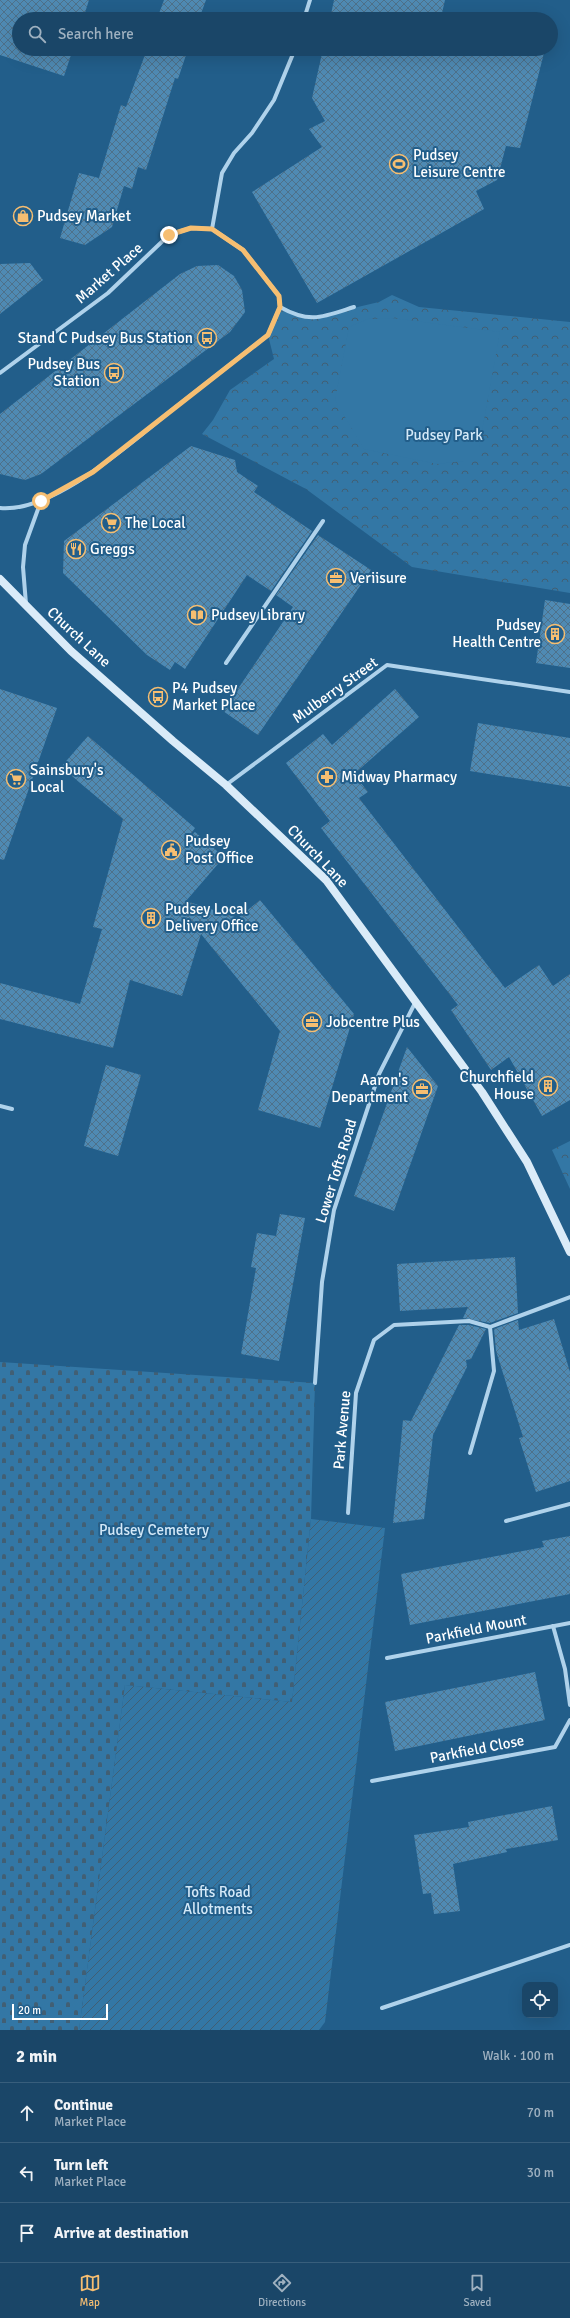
<!DOCTYPE html>
<html lang="en">
<head>
<meta charset="utf-8">
<style>
  :root { --surface:#1a4668; --page:#275071; --text:#f1f3f6; --muted:#9fb1c0; --line:#385e7c; --accent:#f6be71 }
  body { margin:0; font-family:Signika,sans-serif; background:var(--page); color:var(--text) }
  .controls { position:absolute; right:12px; bottom:12px; display:grid; overflow:hidden; border-radius:8px; box-shadow:0 4px 16px #0002 }
  .controls button { width:36px; height:36px; display:grid; place-items:center; padding:0; border:0; border-bottom:1px solid var(--line); background:var(--surface); color:var(--text); font:20px sans-serif }
  .scale { position:absolute; left:12px; bottom:10px; width:96px; box-sizing:border-box; padding-left:4px; border:2px solid #fff; border-top:0; font-size:11px; line-height:14px; white-space:nowrap; color:#fff; -webkit-text-stroke:3px #225e8a; paint-order:stroke }
  .stop { position:absolute; width:12px; height:12px; margin:-9px; border:3px solid #f6be71; border-radius:50%; background:#fff }
  .stop.end { background:#f6be71; border-color:#fff; box-shadow:0 1px 4px #0008 }
  .list { margin:0; padding:0; list-style:none }
  h2 { display:flex; justify-content:space-between; align-items:center; height:52px; margin:0; padding:0 16px; font-size:17px }
  h2 small { font-size:13px; font-weight:400; color:var(--muted) }
  .list li { display:grid; grid-template-columns:26px 1fr auto; gap:12px; align-items:center; box-sizing:border-box; height:60px; padding:0 16px; border-top:1px solid var(--line) }
  .list b { display:block; font-size:15px; white-space:nowrap }
  .list p { margin:0; font-size:13px; white-space:nowrap; color:var(--muted) }
  .list em { font-size:13px; font-style:normal; color:var(--muted) }
  .icon { flex:none; width:22px; height:22px; fill:none; stroke:currentColor; stroke-width:2; stroke-linecap:round; stroke-linejoin:round }
  .map { position:relative; flex:none; width:570px; height:2030px; overflow:hidden }
  .search { position:absolute; background:var(--surface); box-shadow:0 4px 16px #0002; left:12px; right:12px; top:12px; height:44px; display:flex; align-items:center; gap:10px; box-sizing:border-box; padding:0 14px; border-radius:22px; color:var(--muted); font-size:15px }
  .sheet { height:232px; background:var(--surface) }
  nav { display:flex; justify-content:space-around; align-items:center; box-sizing:border-box; height:56px; border-top:1px solid var(--line); background:var(--surface); font-size:11px; color:var(--muted) }
  nav a { display:grid; justify-items:center; gap:2px }
  nav .on { color:var(--accent) }
  .map>svg:first-child { display:block }
  .forest { fill:url(#forest-crowns) }
  .cemetery { fill:url(#cemetery-stones) }
  .garden { fill:url(#garden-furrows) }
  .pitch { fill:#3377a5 }
  .building { fill:url(#building-cross-hatch) }
  .lines { fill:none; stroke-linecap:round; stroke-linejoin:round }
  .street { stroke:#afd2eb; stroke-width:4 }
  .secondary { stroke:#daebf8; stroke-width:8 }
  .route { stroke:#f6be71; stroke-width:5 }
  .labels { text-anchor:middle; stroke-width:4; stroke-linejoin:round; paint-order:stroke }
  .poi-label { font-size:15px; fill:#fff; stroke:#225e8a; text-anchor:start }
  .street-label { font-size:15px; fill:#fff; stroke:#225e8a }
  .park-label { font-size:15px; fill:#d4e9f8; stroke:#225e8a }
</style>
</head>
<body>
<div class="map">
<svg width="570" height="2030" viewBox="0 0 570 2030">
  <defs>
    <pattern id="forest-crowns" width="20" height="18" patternUnits="userSpaceOnUse"><rect width="20" height="18" fill="#3377a5"/><path d="M2 6a3 3 0 1 1 6 0M12 15a3 3 0 1 1 6 0" fill="none" stroke="#415f74"/></pattern>
    <pattern id="cemetery-stones" width="16" height="16" patternUnits="userSpaceOnUse"><rect width="16" height="16" fill="#3377a5"/><path d="M2 7V4a2 2 0 0 1 4 0v3zM10 15v-3a2 2 0 0 1 4 0v3z" fill="#415f74"/></pattern>
    <pattern id="garden-furrows" width="10" height="10" patternUnits="userSpaceOnUse"><rect width="10" height="10" fill="#3377a5"/><path d="M-1 1l2-2M0 10L10 0M9 11l2-2" fill="none" stroke="#415f74"/></pattern>
    <pattern id="building-cross-hatch" width="8" height="8" patternUnits="userSpaceOnUse"><rect width="8" height="8" fill="#4f8ab3"/><path d="M0 0l8 8M0 8l8-8" fill="none" stroke="#4e718a"/></pattern>
  </defs>
  <rect width="100%" height="100%" fill="#225e8a"/>
  <!-- forest -->
  <g class="forest">
    <polygon points="392,295 419,307 570,322 570,593 412,567 306,489 202,434 213,420 230,390 274,359 268,335 280,307 307,319 379,302"/>
    <polygon points="570,1141 570,1189 552,1150"/>
  </g>
  <!-- cemetery -->
  <polygon class="cemetery" points="0,1362 315,1383 311,1519 292,1702 125,1685 79,2030 0,2030"/>
  <!-- garden -->
  <polygon class="garden" points="311,1519 385,1528 325,2022 319,2030 79,2030 125,1685 292,1702"/>
  <!-- pitch -->
  <polygon class="pitch" points="392,318 500,332 479,447 464,461 437,464 364,449 335,400 349,327 368,319"/>
  <!-- building -->
  <g class="building">
    <polygon points="0,0 89,0 83,19 19,19 19,49 73,49 64,76 0,55"/>
    <polygon points="164,0 206,0 199,19 157,19"/>
    <polygon points="334,0 445,0 442,13 464,19 330,19"/>
    <polygon points="147,49 188,49 178,79 175,78 146,170 138,167 132,189 124,186 112,227 85,245 60,238 79,173 99,178 121,105 126,107"/>
    <polygon points="323,49 545,49 520,148 506,146 497,180 476,191 484,209 317,303 252,192 322,147 309,129 325,121 312,98"/>
    <polygon points="30,263 43,280 0,314 0,264"/>
    <polygon points="218,265 234,276 242,290 245,312 230,332 41,474 25,480 0,474 0,414 180,274 197,266"/>
    <polygon points="191,446 235,460 237,472 258,486 254,492 312,531 271,591 247,575 185,669 175,662 170,670 147,655 63,573 64,541"/>
    <polygon points="318,535 371,570 258,735 223,711 293,607 276,595"/>
    <polygon points="545,600 570,604 570,668 536,663"/>
    <polygon points="0,689 57,708 4,860 0,859"/>
    <polygon points="395,689 419,717 354,774 368,792 359,798 505,988 539,965 553,986 570,974 570,1100 542,1116 509,1057 491,1070 451,1010 458,1005 321,828 330,821 286,763 323,734 332,745"/>
    <polygon points="478,723 570,738 570,787 470,771"/>
    <polygon points="88,736 195,828 188,838 195,832 224,857 186,901 238,918 260,900 354,1014 320,1128 258,1110 280,1031 201,934 182,996 130,980 113,1048 0,1019 0,983 80,1004 102,929 93,927 123,819 61,767"/>
    <polygon points="407,1047 438,1086 394,1211 354,1196"/>
    <polygon points="106,1065 141,1075 118,1156 84,1146"/>
    <polygon points="280,1214 305,1218 279,1361 241,1354 256,1268 251,1267 257,1233 276,1236"/>
    <polygon points="515,1257 518,1313 490,1323 463,1318 468,1307 400,1311 397,1264"/>
    <polygon points="554,1319 570,1372 570,1481 536,1492 519,1438 523,1437 496,1351 494,1329 518,1320 519,1330"/>
    <polygon points="459,1325 469,1325 486,1329 471,1359 466,1360 467,1367 433,1435 424,1519 393,1523 403,1420 411,1421"/>
    <polygon points="570,1536 570,1594 410,1625 401,1574 544,1547 542,1541"/>
    <polygon points="535,1672 545,1720 395,1751 385,1702"/>
    <polygon points="552,1806 558,1840 506,1849 507,1852 453,1864 460,1911 434,1914 431,1893 423,1894 414,1835 469,1827 468,1822"/>
  </g>
  <g class="lines">
    <!-- street -->
    <g class="street">
      <polyline points="304,19 310,0"/>
      <polyline points="212,229 222,173 234,153 252,133 274,100 295,49"/>
      <path d="M280 307C310 324 323 317 354 307"/>
      <path d="M0 373 108 293 169 235 191 228 212 229 243 250 279 296 280 307 268 335C236 360 204 385 172 410 130 443 54 513 0 508"/>
      <polyline points="26,604 23,567 25,545 41,501"/>
      <polyline points="226,663 323,521"/>
      <polyline points="226,785 387,665 570,692"/>
      <polyline points="0,1106 12,1109"/>
      <polyline points="490,1327 570,1297"/>
      <polyline points="315,1383 322,1282 334,1210 379,1074 416,1001"/>
      <polyline points="470,1453 494,1371 490,1327"/>
      <polyline points="348,1513 356,1393 374,1340 394,1325 469,1321 490,1327"/>
      <polyline points="506,1521 570,1504"/>
      <polyline points="553,1626 565,1669 570,1705"/>
      <polyline points="387,1658 570,1623"/>
      <polyline points="372,1781 555,1747 570,1720"/>
      <polyline points="382,2008 570,1945"/>
    </g>
    <!-- secondary -->
    <polyline class="secondary" points="0,579 71,651 173,741 226,785 326,880 482,1092 527,1162 570,1252"/>
  </g>
  <g class="lines">
    <!-- route -->
    <polyline class="route" points="41,501 93,472 268,335 280,307 279,296 243,250 212,229 191,228 169,235"/>
  </g>
  <!-- icons -->
  <defs>
    <symbol id="stadium-ring" viewBox="-11 -11 22 22"><circle r="9.5" fill="#225e8a" stroke="#f6be71" stroke-width="1.5"/><path d="M0-5a6.5 5 0 1 0 0 10a6.5 5 0 1 0 0-10ZM-3.5-1.8h7v3.6h-7Z" fill="#f6be71"/></symbol>
    <symbol id="shop-ring" viewBox="-11 -11 22 22"><circle r="9.5" fill="#225e8a" stroke="#f6be71" stroke-width="1.5"/><path d="M-5-2.5h2.3a2.7 3.5 0 0 1 5.4 0H5L5.5 6h-11ZM-1.5-2.5h3a1.5 2.3 0 0 0-3 0Z" fill="#f6be71"/></symbol>
    <symbol id="bus-ring" viewBox="-11 -11 22 22"><circle r="9.5" fill="#225e8a" stroke="#f6be71" stroke-width="1.5"/><path d="M-5-6H5V4H4V6H2V4H-2V6H-4V4H-5ZM-3.5-4V0h7V-4ZM-3.5 1.2v1.5H-2V1.2ZM2 1.2v1.5H3.5V1.2Z" fill="#f6be71"/></symbol>
    <symbol id="supermarket-ring" viewBox="-11 -11 22 22"><circle r="9.5" fill="#225e8a" stroke="#f6be71" stroke-width="1.5"/><path d="M-6-5.5h2.5l.6 2H6L4.5 2H-2.5L-4.4-4H-6ZM-1.5 3.2a1.3 1.3 0 1 0 .1 0ZM3 3.2a1.3 1.3 0 1 0 .1 0Z" fill="#f6be71"/></symbol>
    <symbol id="restaurant-ring" viewBox="-11 -11 22 22"><circle r="9.5" fill="#225e8a" stroke="#f6be71" stroke-width="1.5"/><path d="M-5-6h1v4h1v-4h1v4h1v-4h1v5L-1.5 .5V6h-2V.5L-5-1ZM5-6V6H3V1.5H1.5Q1.5-4 5-6Z" fill="#f6be71"/></symbol>
    <symbol id="office-ring" viewBox="-11 -11 22 22"><circle r="9.5" fill="#225e8a" stroke="#f6be71" stroke-width="1.5"/><path d="M-6-3h4V-5.5h4V-3h4V5H-6ZM-1-4.5V-3h2v-1.5ZM-6 0V1H6V0Z" fill="#f6be71"/></symbol>
    <symbol id="library-ring" viewBox="-11 -11 22 22"><circle r="9.5" fill="#225e8a" stroke="#f6be71" stroke-width="1.5"/><path d="M-6-4Q-3-5.5-.7-3.5V5Q-3 3-6 4ZM6-4Q3-5.5 .7-3.5V5Q3 3 6 4Z" fill="#f6be71"/></symbol>
    <symbol id="building-ring" viewBox="-11 -11 22 22"><circle r="9.5" fill="#225e8a" stroke="#f6be71" stroke-width="1.5"/><path d="M-4-6H4V6H1V3H-1V6H-4ZM-2.5-4.3h1.7v1.8h-1.7ZM.8-4.3h1.7v1.8H.8ZM-2.5-1h1.7V.8h-1.7ZM.8-1h1.7V.8H.8Z" fill="#f6be71"/></symbol>
    <symbol id="pharmacy-ring" viewBox="-11 -11 22 22"><circle r="9.5" fill="#225e8a" stroke="#f6be71" stroke-width="1.5"/><path d="M-2-6h4v4h4v4h-4v4h-4v-4h-4v-4h4Z" fill="#f6be71"/></symbol>
    <symbol id="civic-ring" viewBox="-11 -11 22 22"><circle r="9.5" fill="#225e8a" stroke="#f6be71" stroke-width="1.5"/><path d="M-.6-6.5H3V-4.5H.6V-3L4-1V1h2V6H-6V1h2V-1L-.6-3ZM-1.2 2.5V6h2.4V2.5Z" fill="#f6be71"/></symbol>
  </defs>
  <g fill-rule="evenodd">
    <use href="#stadium-ring" x="388" y="153" width="22" height="22"/>
    <use href="#shop-ring" x="12" y="205" width="22" height="22"/>
    <use href="#bus-ring" x="196" y="327" width="22" height="22"/>
    <use href="#bus-ring" x="103" y="362" width="22" height="22"/>
    <use href="#supermarket-ring" x="100" y="512" width="22" height="22"/>
    <use href="#restaurant-ring" x="65" y="538" width="22" height="22"/>
    <use href="#office-ring" x="325" y="567" width="22" height="22"/>
    <use href="#library-ring" x="186" y="604" width="22" height="22"/>
    <use href="#building-ring" x="544" y="623" width="22" height="22"/>
    <use href="#bus-ring" x="147" y="686" width="22" height="22"/>
    <use href="#pharmacy-ring" x="316" y="766" width="22" height="22"/>
    <use href="#supermarket-ring" x="5" y="768" width="22" height="22"/>
    <use href="#civic-ring" x="160" y="839" width="22" height="22"/>
    <use href="#building-ring" x="140" y="907" width="22" height="22"/>
    <use href="#office-ring" x="301" y="1011" width="22" height="22"/>
    <use href="#building-ring" x="537" y="1075" width="22" height="22"/>
    <use href="#office-ring" x="411" y="1078" width="22" height="22"/>
  </g>
  <g class="labels">
    <!-- poi labels -->
    <g class="poi-label">
      <text x="413" y="160">Pudsey<tspan x="413" dy="17">Leisure Centre</tspan></text>
      <text x="37" y="221">Pudsey Market</text>
      <text x="193" y="343" text-anchor="end">Stand C Pudsey Bus Station</text>
      <text x="100" y="369" text-anchor="end">Pudsey Bus<tspan x="100" dy="17">Station</tspan></text>
      <text x="125" y="528">The Local</text>
      <text x="90" y="554">Greggs</text>
      <text x="350" y="583">Veriisure</text>
      <text x="211" y="620">Pudsey Library</text>
      <text x="541" y="630" text-anchor="end">Pudsey<tspan x="541" dy="17">Health Centre</tspan></text>
      <text x="172" y="693">P4 Pudsey<tspan x="172" dy="17">Market Place</tspan></text>
      <text x="30" y="775">Sainsbury's<tspan x="30" dy="17">Local</tspan></text>
      <text x="341" y="782">Midway Pharmacy</text>
      <text x="185" y="846">Pudsey<tspan x="185" dy="17">Post Office</tspan></text>
      <text x="165" y="914">Pudsey Local<tspan x="165" dy="17">Delivery Office</tspan></text>
      <text x="326" y="1027">Jobcentre Plus</text>
      <text x="534" y="1082" text-anchor="end">Churchfield<tspan x="534" dy="17">House</tspan></text>
      <text x="408" y="1085" text-anchor="end">Aaron's<tspan x="408" dy="17">Department</tspan></text>
    </g>
    <!-- street labels -->
    <g class="street-label">
      <text transform="translate(109 273) rotate(-41)" y="5">Market Place</text>
      <text transform="translate(79 637) rotate(43)" y="5">Church Lane</text>
      <text transform="translate(335 690) rotate(-36)" y="5">Mulberry Street</text>
      <text transform="translate(318 856) rotate(46)" y="5">Church Lane</text>
      <text transform="translate(336 1171) rotate(-73)" y="5">Lower Tofts Road</text>
      <text transform="translate(342 1430) rotate(-85)" y="5">Park Avenue</text>
      <text transform="translate(476 1629) rotate(-11)" y="5">Parkfield Mount</text>
      <text transform="translate(477 1749) rotate(-11)" y="5">Parkfield Close</text>
    </g>
    <!-- park labels -->
    <g class="park-label">
      <text x="444" y="440">Pudsey Park</text>
      <text x="154" y="1535">Pudsey Cemetery</text>
      <text x="218" y="1897">Tofts Road<tspan x="218" dy="17">Allotments</tspan></text>
    </g>
  </g>
</svg>
<div class="controls">
<button><svg class="icon" aria-label="locate" viewBox="0 0 24 24"><circle cx="12" cy="12" r="6"/><path d="M12 2v4M12 18v4M2 12h4M18 12h4"/></svg></button>
</div>
<div class="scale">20 m</div>
<div class="stop" style="left:41px;top:501px"></div>
<div class="stop end" style="left:169px;top:235px"></div>
<div class="search"><svg class="icon" aria-label="search" viewBox="0 0 24 24"><circle cx="10" cy="10" r="6"/><path d="M15 15l6 6"/></svg>Search here</div>
</div>
<section class="sheet">
<h2>2 min<small>Walk · 100 m</small></h2>
<ul class="list">
<li><svg class="icon" aria-label="ahead" viewBox="0 0 24 24"><path d="M12 20V5M6 11l6-6 6 6"/></svg><div><b>Continue</b><p>Market Place</p></div><em>70 m</em></li>
<li><svg class="icon" aria-label="left" viewBox="0 0 24 24"><path d="M17 20v-9H6M10 6l-5 5 5 5"/></svg><div><b>Turn left</b><p>Market Place</p></div><em>30 m</em></li>
<li><svg class="icon" aria-label="arrive" viewBox="0 0 24 24"><path d="M6 21V4h12l-3 4 3 4H6"/></svg><div><b>Arrive at destination</b></div></li>
</ul>
</section>
<nav>
<a class="on"><svg class="icon" aria-label="map" viewBox="0 0 24 24"><path d="M3 6l6-2 6 2 6-2v14l-6 2-6-2-6 2zM9 4v14M15 6v14"/></svg>Map</a>
<a><svg class="icon" aria-label="directions" viewBox="0 0 24 24"><path d="M12 3l9 9-9 9-9-9zM9 14v-3h6M13 9l2 2-2 2"/></svg>Directions</a>
<a><svg class="icon" aria-label="saved" viewBox="0 0 24 24"><path d="M7 4h10v16l-5-4-5 4z"/></svg>Saved</a>
</nav>
</body>
</html>
